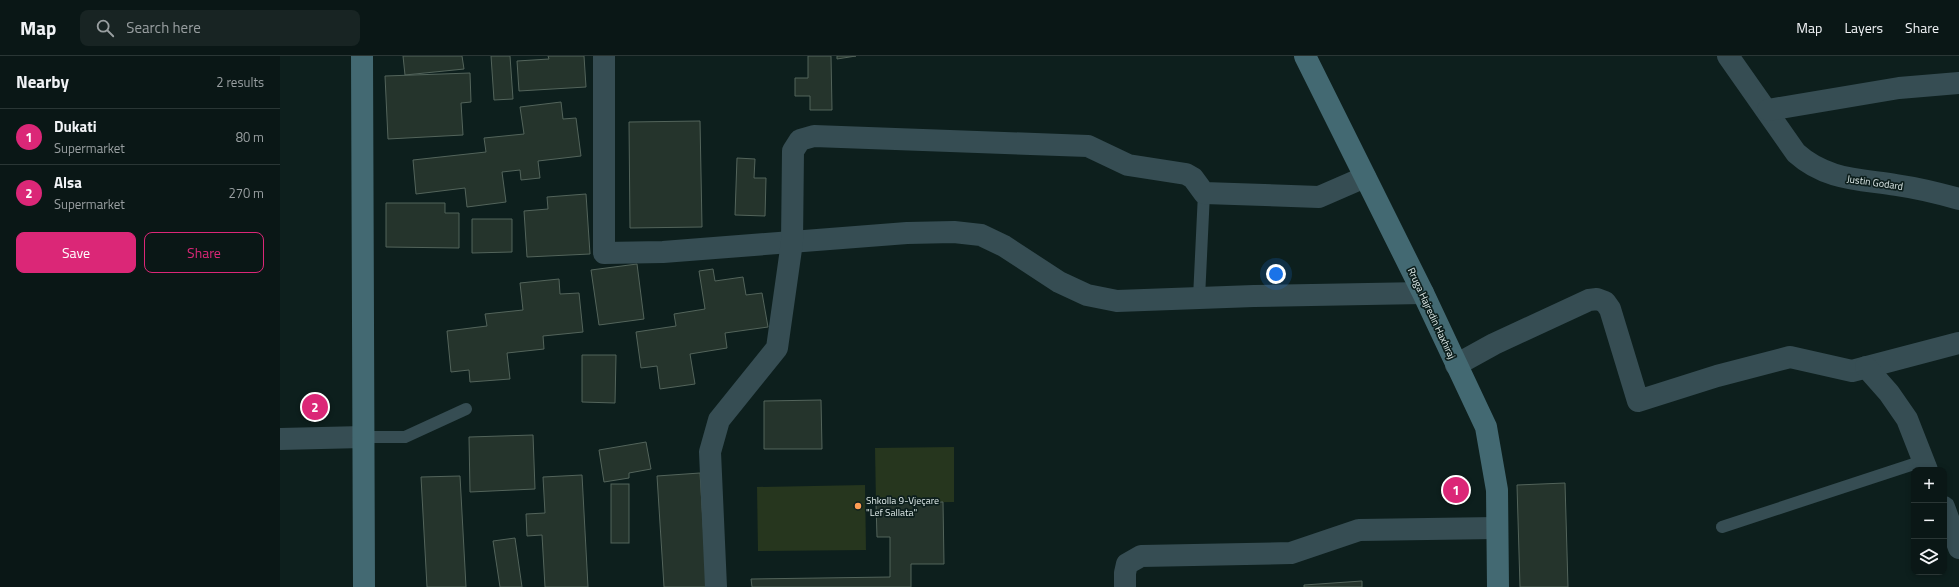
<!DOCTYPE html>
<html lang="en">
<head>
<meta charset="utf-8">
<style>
  :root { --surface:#0a1716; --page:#182423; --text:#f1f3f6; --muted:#999fa1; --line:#2a3635; --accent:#db2777 }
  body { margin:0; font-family:"Titillium Web",sans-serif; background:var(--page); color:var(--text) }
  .controls { position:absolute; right:12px; bottom:12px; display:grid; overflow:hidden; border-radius:8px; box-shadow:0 2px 6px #0003 }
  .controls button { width:36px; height:36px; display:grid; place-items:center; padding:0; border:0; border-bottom:1px solid var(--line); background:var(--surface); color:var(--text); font:20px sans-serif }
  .you { position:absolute; left:996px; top:218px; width:14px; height:14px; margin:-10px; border:3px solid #fff; border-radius:50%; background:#1a73e8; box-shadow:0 0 0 6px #1a73e833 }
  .badge { display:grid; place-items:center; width:26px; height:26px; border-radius:50%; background:var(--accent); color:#fff; font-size:13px; font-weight:700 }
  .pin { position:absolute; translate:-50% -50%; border:2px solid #fff; box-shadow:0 1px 4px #0006 }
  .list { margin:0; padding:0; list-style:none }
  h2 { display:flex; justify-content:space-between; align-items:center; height:52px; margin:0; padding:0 16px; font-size:17px }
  h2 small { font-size:13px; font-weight:400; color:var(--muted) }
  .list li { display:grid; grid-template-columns:26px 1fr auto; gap:12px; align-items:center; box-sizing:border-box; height:56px; padding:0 16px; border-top:1px solid var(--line) }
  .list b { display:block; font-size:15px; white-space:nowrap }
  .list p { margin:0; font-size:13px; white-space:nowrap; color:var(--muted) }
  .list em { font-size:13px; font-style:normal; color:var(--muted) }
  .actions { display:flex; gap:8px; padding:12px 16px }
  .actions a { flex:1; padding:9px 0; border:1px solid var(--accent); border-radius:8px; text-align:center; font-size:14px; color:var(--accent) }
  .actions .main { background:var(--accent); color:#fff }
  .icon { flex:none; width:22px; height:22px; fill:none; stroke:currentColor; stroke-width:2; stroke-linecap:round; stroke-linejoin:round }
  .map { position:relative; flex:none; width:1679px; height:531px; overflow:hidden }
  header { display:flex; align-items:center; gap:24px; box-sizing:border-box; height:56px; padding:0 20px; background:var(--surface); border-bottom:1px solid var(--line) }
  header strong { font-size:19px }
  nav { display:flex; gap:22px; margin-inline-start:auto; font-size:14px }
  .search { width:280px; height:36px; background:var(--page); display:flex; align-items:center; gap:10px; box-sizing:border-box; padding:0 14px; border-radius:8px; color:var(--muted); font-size:15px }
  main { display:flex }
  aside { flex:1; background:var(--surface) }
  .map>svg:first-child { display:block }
  .green { fill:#26361e }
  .building { fill:#25342c; stroke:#53645b }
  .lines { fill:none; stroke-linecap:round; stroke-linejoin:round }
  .lane { stroke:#364d53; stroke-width:12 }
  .street { stroke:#364d53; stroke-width:22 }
  .secondary { stroke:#436972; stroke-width:22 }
  .poi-dot { fill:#fc9d53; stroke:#0d1f1d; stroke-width:1.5 }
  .labels { text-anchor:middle; stroke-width:3.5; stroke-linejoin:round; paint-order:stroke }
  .street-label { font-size:10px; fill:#dfeae9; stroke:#0d1f1d }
  .poi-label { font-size:10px; fill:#dfeae9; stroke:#0d1f1d; text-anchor:start }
</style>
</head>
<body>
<header>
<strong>Map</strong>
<div class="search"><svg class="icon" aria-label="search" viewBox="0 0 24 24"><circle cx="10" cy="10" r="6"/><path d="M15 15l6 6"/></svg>Search here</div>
<nav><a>Map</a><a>Layers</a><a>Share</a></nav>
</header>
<main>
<aside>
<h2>Nearby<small>2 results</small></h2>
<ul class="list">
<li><span class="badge">1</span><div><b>Dukati</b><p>Supermarket</p></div><em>80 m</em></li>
<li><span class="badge">2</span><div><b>Alsa</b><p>Supermarket</p></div><em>270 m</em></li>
</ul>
<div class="actions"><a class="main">Save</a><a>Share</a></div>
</aside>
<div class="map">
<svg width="1679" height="531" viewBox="0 0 1679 531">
  <rect width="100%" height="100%" fill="#0d1f1d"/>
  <!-- green -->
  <g class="green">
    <polygon points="674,391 674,446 596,447 595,392"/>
    <polygon points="585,429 586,494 478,495 477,431"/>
  </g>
  <!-- building -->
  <g class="building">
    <polygon points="123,0 182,0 184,13 125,19"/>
    <polygon points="211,0 230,0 233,43 214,44"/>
    <polygon points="268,0 304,0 306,31 239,35 237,5 269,3"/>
    <polygon points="528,0 551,0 552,54 530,54 530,40 515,40 515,22 528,22"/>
    <polygon points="557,0 576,0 557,3"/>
    <polygon points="190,17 191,46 181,47 183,79 108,83 105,20"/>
    <polygon points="281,46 283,63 296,62 301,100 258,105 260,122 241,124 240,114 222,116 226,146 187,151 185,132 136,138 133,104 206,96 204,82 244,78 240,51"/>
    <polygon points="420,65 422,171 350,172 349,66"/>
    <polygon points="457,102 475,103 474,122 486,122 485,160 455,159"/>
    <polygon points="306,138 310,198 247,201 244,155 268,153 267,141"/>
    <polygon points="106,147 165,147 165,157 179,157 179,192 106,191"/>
    <polygon points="192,163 232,163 232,196 192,197"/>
    <polygon points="357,208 364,263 319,269 311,214"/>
    <polygon points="433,213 435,225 463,221 466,239 482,237 488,271 445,277 447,292 410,298 415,328 380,333 377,310 361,312 356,276 396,270 394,258 425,253 419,215"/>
    <polygon points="279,223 280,238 299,237 303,276 263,280 264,293 227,297 230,323 190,326 189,314 171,316 167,275 207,270 205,258 243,254 240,227"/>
    <polygon points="302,299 336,299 335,347 302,346"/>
    <polygon points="541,344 542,393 484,393 484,345"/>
    <polygon points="253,379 255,433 190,436 189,381"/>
    <polygon points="366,386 371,413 349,417 349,422 324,426 319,394"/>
    <polygon points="420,417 427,531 384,531 377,420"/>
    <polygon points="302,419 308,531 265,531 262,479 247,480 246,458 265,457 263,421"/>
    <polygon points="180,420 186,531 147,531 141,421"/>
    <polygon points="1285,427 1288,531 1240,531 1237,429"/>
    <rect x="331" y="428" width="18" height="59"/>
    <polygon points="663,446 664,508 631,508 631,531 472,531 471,523 610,521 610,481 597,481 596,447"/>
    <polygon points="235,482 242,531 220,531 213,485"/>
    <polygon points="1082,525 1082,531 1024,531 1024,529"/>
  </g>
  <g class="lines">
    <!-- lane -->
    <g class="lane">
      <polyline points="919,242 924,137"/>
      <polyline points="83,381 125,381 186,353"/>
      <polyline points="1442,471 1643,405"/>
    </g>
    <!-- street -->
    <g class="street">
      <polyline points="324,0 324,197 383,196 627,177 674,176 701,179 724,190 779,226 807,239 837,245 974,240 1143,237"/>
      <path d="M1448 0 1516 97C1546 124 1579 123 1616 129 1637 132 1658 137 1679 143"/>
      <polyline points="1488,54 1619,32 1679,27"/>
      <polyline points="1176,309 1214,288 1309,244 1317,243 1325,246 1330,253 1358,345 1437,320 1510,301 1572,315 1679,287"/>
      <polyline points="1586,311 1609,337 1627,363 1647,414"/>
      <polyline points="0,383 83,381"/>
      <polyline points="1664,451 1679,492"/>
      <polyline points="436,531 430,396 439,364 497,292 512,186 513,95 520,84 534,80 808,90 848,109 906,118 913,122 924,137 1039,141 1085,121"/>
      <polyline points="845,531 845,517 847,508 861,500 1011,497 1079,474 1216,472"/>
    </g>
    <!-- secondary -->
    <g class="secondary">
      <polyline points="82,0 84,531"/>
      <polyline points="1025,0 1143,237 1206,371 1217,434 1218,531"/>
    </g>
  </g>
  <!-- markers -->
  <circle class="poi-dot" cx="578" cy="450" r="4"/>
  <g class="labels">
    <!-- street labels -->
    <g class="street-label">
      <text transform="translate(1595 126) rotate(8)" y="4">Justin Godard</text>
      <text transform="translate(1152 257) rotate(65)" y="4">Rruga Hajredin Haxhiraj</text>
    </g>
    <!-- poi labels -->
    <g class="poi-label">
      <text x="586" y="448">Shkolla 9-Vjeçare<tspan x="586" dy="12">"Lef Sallata"</tspan></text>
    </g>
  </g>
</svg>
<div class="controls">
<button>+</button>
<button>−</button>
<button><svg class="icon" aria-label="layers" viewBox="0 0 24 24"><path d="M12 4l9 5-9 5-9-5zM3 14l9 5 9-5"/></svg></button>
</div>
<div class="you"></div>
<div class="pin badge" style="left:1176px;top:434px">1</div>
<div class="pin badge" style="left:35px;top:351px">2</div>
</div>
</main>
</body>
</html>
